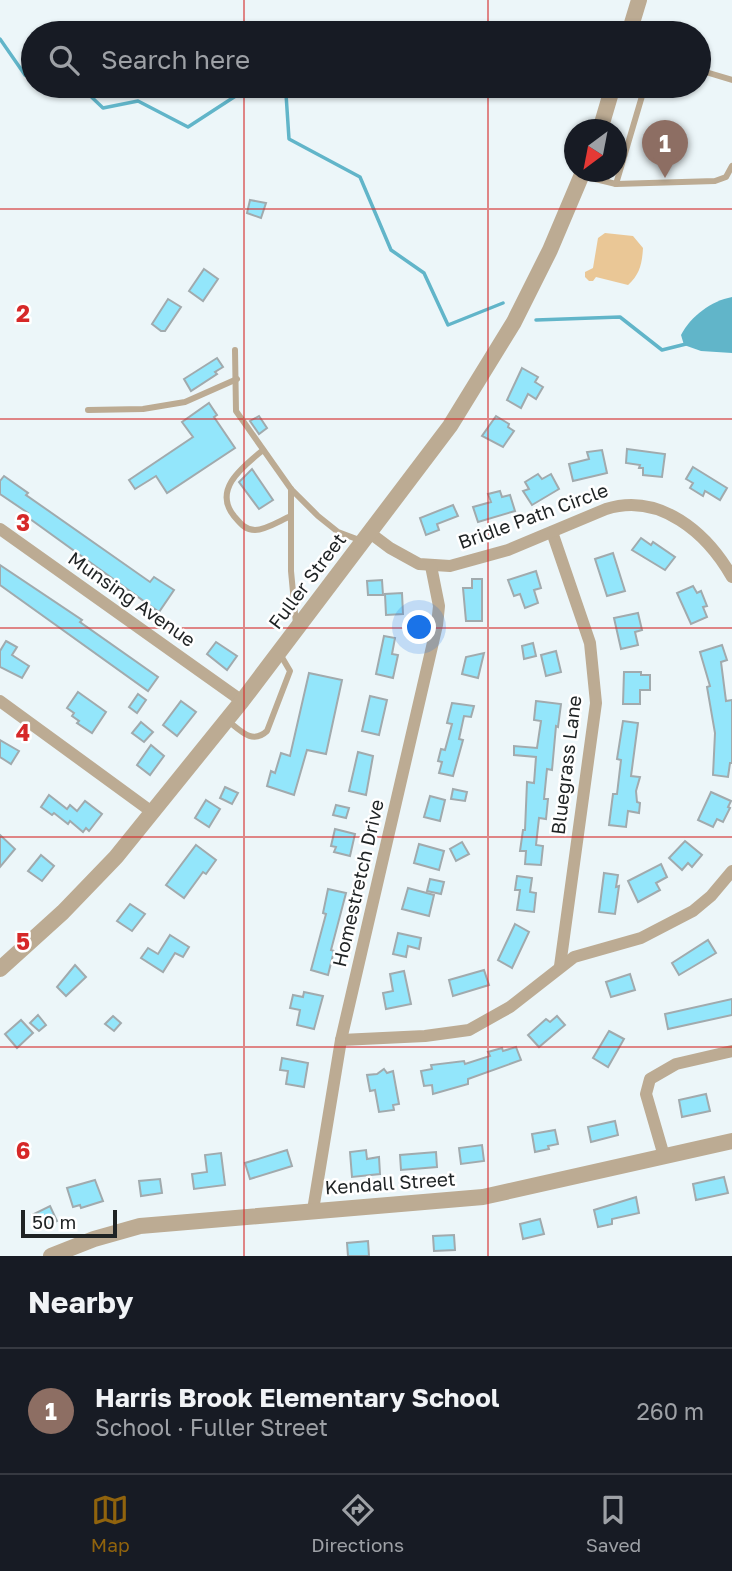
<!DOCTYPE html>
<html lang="en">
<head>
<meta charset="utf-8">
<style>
  :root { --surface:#171b24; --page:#20242c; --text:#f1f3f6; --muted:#9ea1a6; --line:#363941; --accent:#90630d }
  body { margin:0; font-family:"Golos Text",sans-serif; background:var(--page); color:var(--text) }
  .compass { position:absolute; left:564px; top:119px; width:63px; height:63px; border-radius:50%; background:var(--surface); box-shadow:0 2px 5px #0004; rotate:212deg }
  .scale { position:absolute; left:21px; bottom:18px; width:96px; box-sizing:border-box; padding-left:7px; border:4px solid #1f2324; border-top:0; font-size:19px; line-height:24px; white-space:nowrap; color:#1f2324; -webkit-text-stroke:5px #fff; paint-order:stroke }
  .you { position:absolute; left:420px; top:628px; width:24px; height:24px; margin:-18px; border:5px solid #fff; border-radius:50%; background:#1a73e8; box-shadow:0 0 0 10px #1a73e833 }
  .badge { display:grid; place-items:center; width:46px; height:46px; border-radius:50%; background:var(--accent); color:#fff; font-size:23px; font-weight:700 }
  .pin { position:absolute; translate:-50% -58px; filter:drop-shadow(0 2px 4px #0008) }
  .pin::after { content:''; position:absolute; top:37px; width:24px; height:21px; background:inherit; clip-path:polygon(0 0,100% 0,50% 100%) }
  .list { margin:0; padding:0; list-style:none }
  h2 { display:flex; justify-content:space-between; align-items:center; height:91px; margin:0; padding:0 28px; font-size:30px }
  h2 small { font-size:23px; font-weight:400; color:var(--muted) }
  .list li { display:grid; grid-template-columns:46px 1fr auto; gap:21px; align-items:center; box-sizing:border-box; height:126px; padding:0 28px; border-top:2px solid var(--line) }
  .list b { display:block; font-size:26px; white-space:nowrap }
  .list p { margin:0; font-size:23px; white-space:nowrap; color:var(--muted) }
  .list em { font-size:23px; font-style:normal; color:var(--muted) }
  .icon { flex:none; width:38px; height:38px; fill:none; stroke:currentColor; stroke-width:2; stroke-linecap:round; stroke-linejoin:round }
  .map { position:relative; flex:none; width:732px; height:1256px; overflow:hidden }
  .search { position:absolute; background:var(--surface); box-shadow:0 2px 5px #0004; left:21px; right:21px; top:21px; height:77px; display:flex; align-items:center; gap:18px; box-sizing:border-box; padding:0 24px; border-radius:38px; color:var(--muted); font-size:26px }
  .sheet { height:217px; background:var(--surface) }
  nav { display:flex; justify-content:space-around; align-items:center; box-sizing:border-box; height:98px; border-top:2px solid var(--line); background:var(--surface); font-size:19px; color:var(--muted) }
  nav a { display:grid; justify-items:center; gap:4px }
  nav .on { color:var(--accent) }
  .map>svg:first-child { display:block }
  .green { fill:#eac796 }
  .water { fill:#61b5c9 }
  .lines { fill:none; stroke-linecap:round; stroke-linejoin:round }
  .stream { stroke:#61b5c9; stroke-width:3.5 }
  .building { fill:#93e6fb; stroke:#a1aaad; stroke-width:2 }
  .service { stroke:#bcab93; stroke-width:6 }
  .minor { stroke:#bcab93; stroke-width:12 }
  .tertiary { stroke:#bcab93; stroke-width:16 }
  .grid { fill:none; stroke:#d62828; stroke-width:2; stroke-opacity:0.55 }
  .labels { text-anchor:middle; stroke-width:5; stroke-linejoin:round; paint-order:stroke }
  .street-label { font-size:19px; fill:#1f2324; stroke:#fff }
  .grid-label { font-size:23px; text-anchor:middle; font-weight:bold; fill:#d62828; stroke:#fff; stroke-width:5; stroke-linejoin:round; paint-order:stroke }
</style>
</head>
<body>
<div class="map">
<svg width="732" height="1256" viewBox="0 0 732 1256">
  <rect width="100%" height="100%" fill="#ecf6f9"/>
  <!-- green -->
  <path class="green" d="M605 233 633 236 643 248C642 264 640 274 628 285L596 277 593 281H589L585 277V272L593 268 598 238Z"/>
  <!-- water -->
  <path class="water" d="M732 297V353L701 351 684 345 681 335C691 316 711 301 732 297Z"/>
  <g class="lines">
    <!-- stream -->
    <g class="stream">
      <polyline points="0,39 25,75 33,69"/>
      <polyline points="80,86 103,108 138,101 188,127 251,86"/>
      <polyline points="262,86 286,94 289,139 360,177 391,250 424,273 448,325 503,303"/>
      <polyline points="536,320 620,317 662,350 686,344"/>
    </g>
  </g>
  <!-- building -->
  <g class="building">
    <polygon points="250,200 266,203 261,218 247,213"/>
    <polygon points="204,269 218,279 203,301 189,291"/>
    <polygon points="168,299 181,307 165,331 161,331 152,324"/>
    <polygon points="217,358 223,367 215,372 217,374 191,391 184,379"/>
    <polygon points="522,368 538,377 535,382 543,387 536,399 528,394 521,408 507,400"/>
    <polygon points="209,403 217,415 214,417 235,448 167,493 156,476 135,489 129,480 193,437 182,422"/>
    <polygon points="259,416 267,428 259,434 250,421"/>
    <polygon points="496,416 509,424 508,427 514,431 503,447 482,436"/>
    <polygon points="627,449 665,454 662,477 643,475 643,468 639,468 640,465 626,463"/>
    <polygon points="602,450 607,473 573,481 569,464 589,459 587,452"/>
    <polygon points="693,467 727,488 720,500 705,491 703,496 690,488 693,483 686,479"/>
    <polygon points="252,469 273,500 259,509 239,482"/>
    <polygon points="538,474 542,479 551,474 559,489 532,505 523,491 529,489 525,482"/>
    <polygon points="4,476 28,493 26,495 150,582 154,577 174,590 159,612 26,516 28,513 0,494 0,481"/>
    <polygon points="500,491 502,497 510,495 515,511 478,522 473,507 491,502 488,494"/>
    <polygon points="453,505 458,516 437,524 439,530 426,535 420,518"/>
    <polygon points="641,538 651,545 653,542 675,557 665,570 632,550"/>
    <polygon points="613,553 625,591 607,596 595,559"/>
    <polygon points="0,565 82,620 80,622 158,677 148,691 0,585"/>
    <polygon points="536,571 541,588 534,590 538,603 525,608 520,594 514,596 508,580"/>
    <polygon points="472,579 482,579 482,621 466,621 463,588 472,588"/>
    <polygon points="382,580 383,595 368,595 367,581"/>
    <polygon points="693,586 697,593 701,591 707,606 703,607 707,617 691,624 677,593"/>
    <polygon points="402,593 403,614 386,615 385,594"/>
    <polygon points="638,613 642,630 635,632 638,645 621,649 614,618"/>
    <polygon points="384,636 395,638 392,654 398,655 393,678 376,674"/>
    <polygon points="6,641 17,647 12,655 29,666 22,678 0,667 0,651"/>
    <polygon points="216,642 237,656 227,670 207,654"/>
    <polygon points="533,643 536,656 524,659 522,646"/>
    <polygon points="722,645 727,660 721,662 726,701 732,700 732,763 730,763 728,777 713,775 715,733 707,687 710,686 700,652"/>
    <polygon points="556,651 561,672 546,676 541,655"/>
    <polygon points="484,653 478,678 462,674 466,657"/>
    <polygon points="624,672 641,672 641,675 650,675 650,690 640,690 640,704 623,704"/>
    <polygon points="309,673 342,680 326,754 307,750 294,795 267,786 271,771 275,773 281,753 290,756"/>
    <polygon points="78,692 106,712 92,733 77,723 79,721 72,716 74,713 67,708"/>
    <polygon points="138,694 146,700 137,713 129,707"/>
    <polygon points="370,696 387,700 379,735 362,731"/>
    <polygon points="181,701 196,712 177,736 163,725"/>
    <polygon points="536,701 561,704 558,727 556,726 552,770 547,769 544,799 548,799 546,819 539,818 536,845 543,846 541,865 525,864 526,851 520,851 523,830 525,830 527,782 534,783 536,757 514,755 514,746 537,748 541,721 534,720"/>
    <polygon points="452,703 474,706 471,717 464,716 459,739 463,740 453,776 439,773 442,762 438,761 441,749 445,750 452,724 447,723"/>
    <polygon points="623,721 638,723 631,776 640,777 636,791 637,802 640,803 639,813 628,811 626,827 609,825 613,794 617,794 621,760 617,759"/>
    <polygon points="141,722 153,732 144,742 132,733"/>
    <polygon points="0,740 19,751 11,764 0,757"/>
    <polygon points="151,745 164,756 150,775 137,765"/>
    <polygon points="358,752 373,756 366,795 349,791"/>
    <polygon points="225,787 238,793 232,804 220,798"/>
    <polygon points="453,789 467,792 465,801 451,799"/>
    <polygon points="711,792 731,801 728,807 730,808 723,822 717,819 713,827 698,820"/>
    <polygon points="49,795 67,809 70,805 77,811 85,801 102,814 89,831 86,828 83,832 70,821 68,824 54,813 52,815 41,807"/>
    <polygon points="430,796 445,800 440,821 424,817"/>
    <polygon points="206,800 220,809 209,827 195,818"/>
    <polygon points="336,805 349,808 346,818 333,815"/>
    <polygon points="335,829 355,834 350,856 334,852 336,847 331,846"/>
    <polygon points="0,835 15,849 0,867"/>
    <polygon points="685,841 702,855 692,867 688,863 682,870 669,858"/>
    <polygon points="462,842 469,854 456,861 450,849"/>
    <polygon points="419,844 444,851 439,870 414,863"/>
    <polygon points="196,845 216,860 206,874 203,872 184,898 166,885"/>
    <polygon points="41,855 54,866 42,881 28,871"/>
    <polygon points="661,864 667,877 656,883 660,890 638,902 628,881"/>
    <polygon points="604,873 618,875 616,887 619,886 615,914 599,912"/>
    <polygon points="517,876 532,878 530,892 536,893 534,912 517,910 520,890 515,890"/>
    <polygon points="430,879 444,882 441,894 427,891"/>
    <polygon points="408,888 434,895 429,916 402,909"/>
    <polygon points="328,889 346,893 331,950 334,951 328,975 311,970 326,914 323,913"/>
    <polygon points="130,904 145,914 132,931 117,921"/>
    <polygon points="515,924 529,932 512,968 498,960"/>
    <polygon points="398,933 421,938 419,949 408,946 406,957 393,954"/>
    <polygon points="170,935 189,947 183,957 175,953 163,972 141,958 148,948 158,954"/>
    <polygon points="708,940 716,953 679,975 672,963"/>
    <polygon points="75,965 86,977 66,996 57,987"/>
    <polygon points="484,970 489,985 453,996 449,980"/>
    <polygon points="404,971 411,1004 386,1009 383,993 393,991 390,974"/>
    <polygon points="630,974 635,990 611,997 606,982"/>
    <polygon points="304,992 323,996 314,1029 297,1025 300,1010 290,1008 293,995 303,997"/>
    <polygon points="732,999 732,1015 668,1029 665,1014"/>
    <polygon points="38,1015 46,1025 39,1031 30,1023"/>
    <polygon points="113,1016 121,1023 114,1031 105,1024"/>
    <polygon points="557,1016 565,1025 539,1047 528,1035 546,1019 550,1022"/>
    <polygon points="21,1020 33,1033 17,1048 5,1034"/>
    <polygon points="609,1031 624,1039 608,1067 593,1058"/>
    <polygon points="516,1047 521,1060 468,1079 468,1084 433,1094 432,1085 424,1086 421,1071 432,1069 431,1065 464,1061 465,1064 490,1056 488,1052 502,1048 503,1051"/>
    <polygon points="282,1058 308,1063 304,1087 286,1084 288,1071 280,1070"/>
    <polygon points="384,1069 387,1073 393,1071 399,1104 393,1105 394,1110 379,1112 375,1090 370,1091 367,1075 377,1074"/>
    <polygon points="706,1094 710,1111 682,1117 679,1100"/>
    <polygon points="615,1121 618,1135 591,1142 588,1127"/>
    <polygon points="555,1130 558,1144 548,1146 549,1149 535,1152 532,1134"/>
    <polygon points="482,1145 484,1161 461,1164 459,1148"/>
    <polygon points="287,1150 292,1166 250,1179 245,1163"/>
    <polygon points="366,1150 367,1159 379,1157 380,1174 352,1177 350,1152"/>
    <polygon points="436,1152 437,1167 401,1170 400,1155"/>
    <polygon points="221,1153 225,1185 194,1189 192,1174 207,1172 205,1155"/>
    <polygon points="724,1177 728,1193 696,1200 693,1184"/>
    <polygon points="160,1179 162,1193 141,1196 139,1181"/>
    <polygon points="95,1180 103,1201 81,1208 80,1205 73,1207 67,1188"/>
    <polygon points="636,1197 639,1213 612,1219 612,1224 598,1227 594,1210"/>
    <polygon points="50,1206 57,1221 39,1229 32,1215"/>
    <polygon points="540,1219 544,1234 523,1239 520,1224"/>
    <polygon points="454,1235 455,1250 434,1251 433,1236"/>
    <polygon points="368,1241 369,1256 348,1256 347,1243"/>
  </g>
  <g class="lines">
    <!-- service -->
    <g class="service">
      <polyline points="699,70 732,80"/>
      <polyline points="583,176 616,184 715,181 726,177 732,166"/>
      <polyline points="616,184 645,86"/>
      <polyline points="235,350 236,411 291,489 318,516 338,532 362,541"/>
      <polyline points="88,410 143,409 185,402 237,379"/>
      <path d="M263 450C244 466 212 489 234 516 240 523 245 530 255 530 266 530 281 520 291 516"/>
      <polyline points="291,489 291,571 296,624"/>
      <path d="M227 720C240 730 252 745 267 731L290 671 280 654"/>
    </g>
    <!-- minor -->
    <g class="minor">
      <polyline points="0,529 242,701"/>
      <polyline points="552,532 590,643 596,703 560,966"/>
      <path d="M370 533 390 548 419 564 450 566 508 550 606 509C660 492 707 533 732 577"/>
      <polyline points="0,701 152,812"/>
      <polyline points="341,1040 425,1036 469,1030 510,1007 574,957 641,938 693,911 711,896 732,871"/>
      <polyline points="664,1156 646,1094 650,1079 676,1064 732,1051"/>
      <polyline points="313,1210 341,1040 437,625 439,606 431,566"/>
    </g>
    <!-- tertiary -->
    <g class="tertiary">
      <polyline points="629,33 639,0"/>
      <polyline points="600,130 613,86"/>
      <polyline points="0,969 63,912 116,857 242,701 450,426 514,322 550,250 583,172"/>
      <polyline points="51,1256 94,1239 140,1226 483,1197 732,1141"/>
    </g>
  </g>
  <!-- grid -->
  <path class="grid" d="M244 0V33M488 0V33M244 86V1256M488 86V1256M0 209H732M0 419H732M0 628H732M0 837H732M0 1047H732"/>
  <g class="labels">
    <!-- street labels -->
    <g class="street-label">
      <text transform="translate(533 516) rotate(-20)" y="7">Bridle Path Circle</text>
      <text transform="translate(307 581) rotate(-53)" y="7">Fuller Street</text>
      <text transform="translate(132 599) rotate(35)" y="7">Munsing Avenue</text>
      <text transform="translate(566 765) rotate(-83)" y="7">Bluegrass Lane</text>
      <text transform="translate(358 883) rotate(-77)" y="7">Homestretch Drive</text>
      <text transform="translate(390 1183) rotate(-4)" y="7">Kendall Street</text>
    </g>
  </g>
  <g class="grid-label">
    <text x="23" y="322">2</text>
    <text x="23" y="531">3</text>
    <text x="23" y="741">4</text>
    <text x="23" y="950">5</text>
    <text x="23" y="1159">6</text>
  </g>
</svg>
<svg class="compass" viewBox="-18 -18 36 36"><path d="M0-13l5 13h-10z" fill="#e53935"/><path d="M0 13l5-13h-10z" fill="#9ea1a6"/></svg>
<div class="scale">50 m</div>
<div class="you"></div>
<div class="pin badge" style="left:665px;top:178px;background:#8d6e63">1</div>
<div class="search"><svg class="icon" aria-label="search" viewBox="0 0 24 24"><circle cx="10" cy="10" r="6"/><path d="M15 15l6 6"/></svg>Search here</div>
</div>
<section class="sheet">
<h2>Nearby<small></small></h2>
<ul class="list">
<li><span class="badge" style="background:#8d6e63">1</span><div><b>Harris Brook Elementary School</b><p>School · Fuller Street</p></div><em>260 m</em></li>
</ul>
</section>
<nav>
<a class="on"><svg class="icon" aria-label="map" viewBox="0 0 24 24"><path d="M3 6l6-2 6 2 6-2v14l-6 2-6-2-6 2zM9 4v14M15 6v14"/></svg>Map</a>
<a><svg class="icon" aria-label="directions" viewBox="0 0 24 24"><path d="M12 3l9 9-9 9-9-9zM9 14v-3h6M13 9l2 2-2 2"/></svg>Directions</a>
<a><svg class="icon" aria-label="saved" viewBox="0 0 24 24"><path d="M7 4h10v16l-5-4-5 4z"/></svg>Saved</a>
</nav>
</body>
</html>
